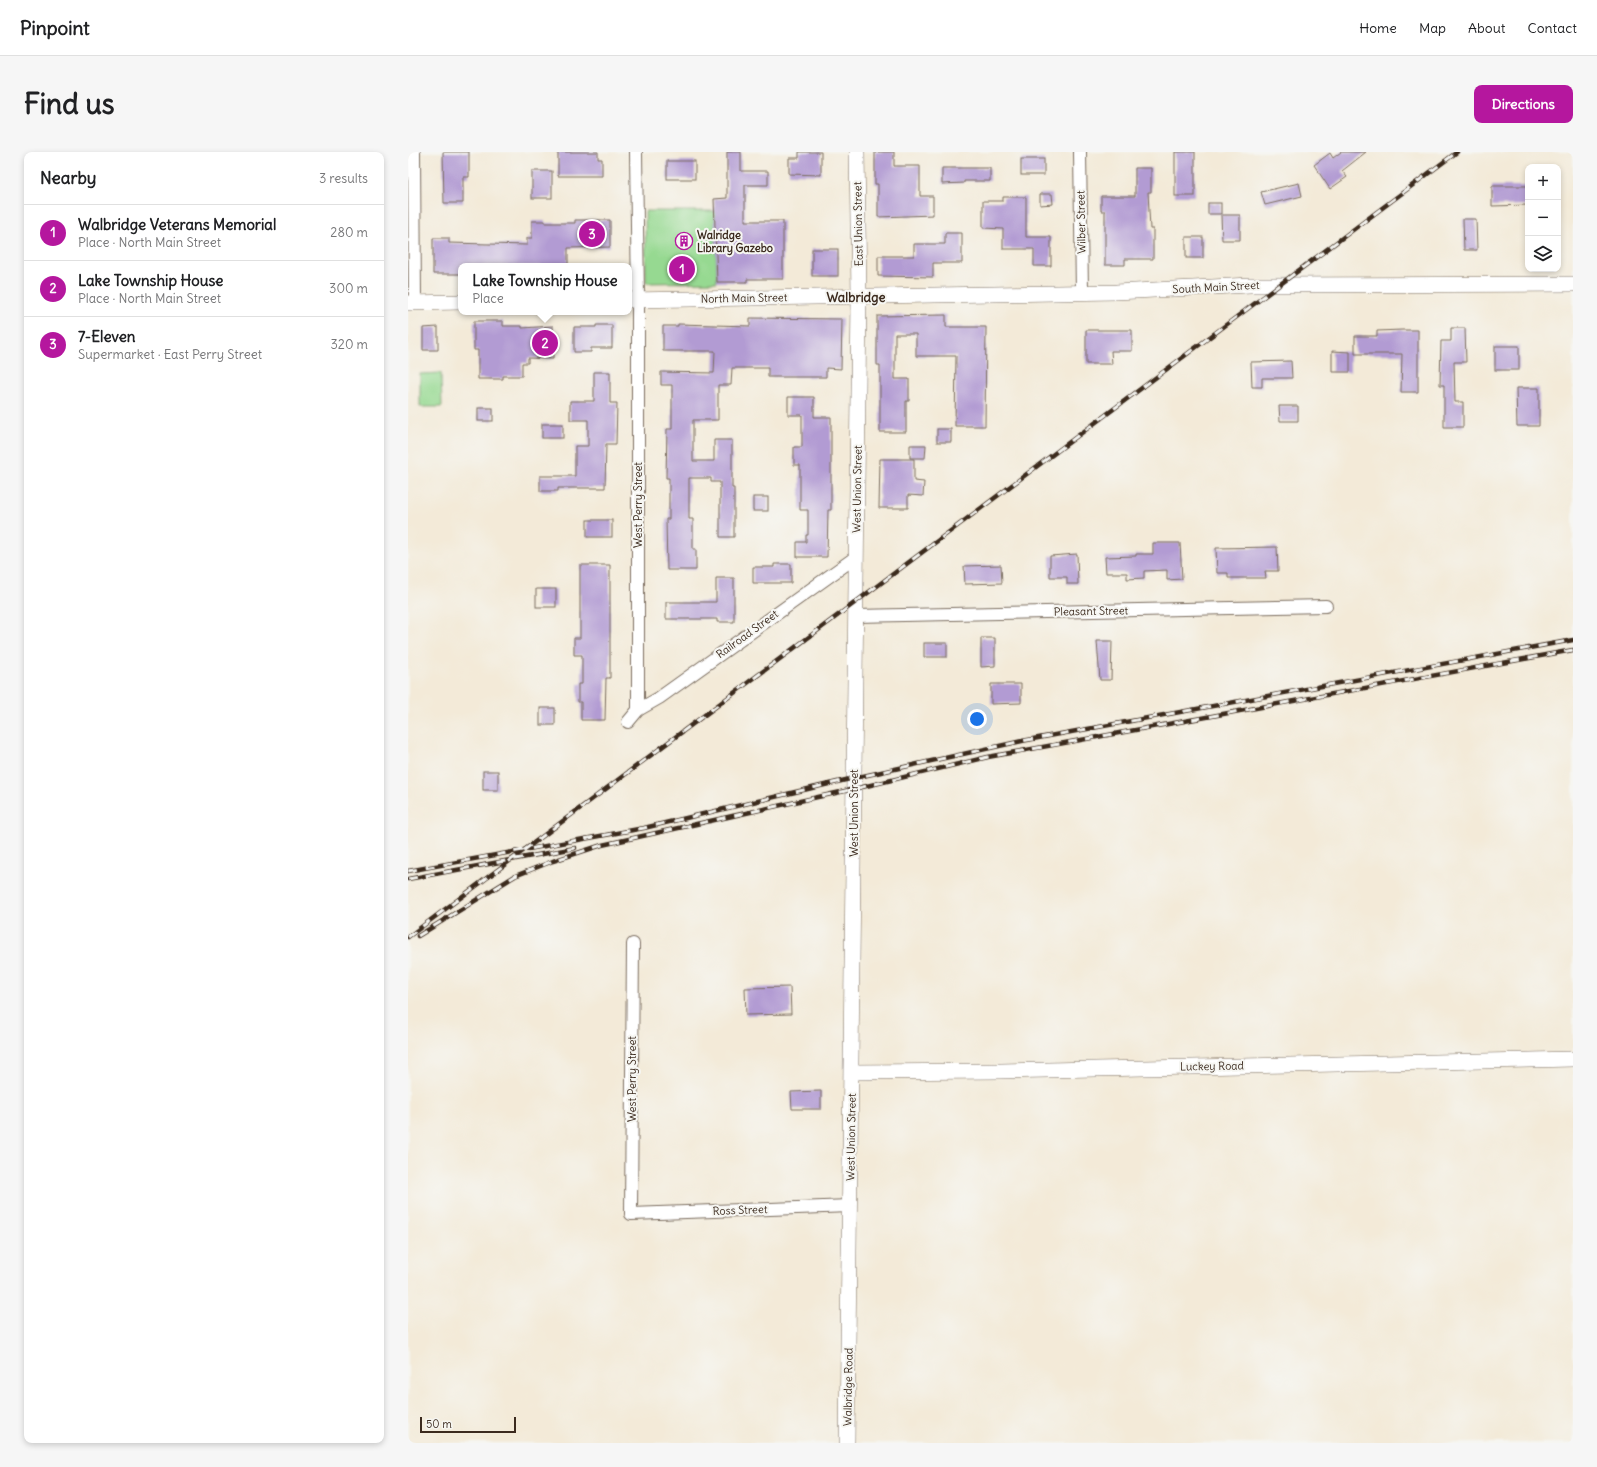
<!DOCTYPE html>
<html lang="en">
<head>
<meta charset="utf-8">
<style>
  :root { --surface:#fff; --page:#f6f6f6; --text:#202124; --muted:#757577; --line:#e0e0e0; --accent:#b5179e }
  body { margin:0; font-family:Delius,sans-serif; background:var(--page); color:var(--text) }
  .controls { position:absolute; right:12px; top:12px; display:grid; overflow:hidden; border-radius:8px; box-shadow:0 2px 6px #0003 }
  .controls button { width:36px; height:36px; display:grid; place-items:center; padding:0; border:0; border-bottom:1px solid var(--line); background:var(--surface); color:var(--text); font:20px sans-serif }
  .scale { position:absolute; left:12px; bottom:10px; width:96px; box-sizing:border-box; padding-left:4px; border:2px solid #3b2a1e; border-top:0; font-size:11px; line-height:14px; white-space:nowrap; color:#3b2a1e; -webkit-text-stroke:3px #f6f6f2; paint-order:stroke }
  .you { position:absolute; left:569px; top:567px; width:14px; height:14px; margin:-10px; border:3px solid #fff; border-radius:50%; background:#1a73e8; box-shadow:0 0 0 6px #1a73e833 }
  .badge { display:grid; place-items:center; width:26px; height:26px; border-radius:50%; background:var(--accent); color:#fff; font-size:13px; font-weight:700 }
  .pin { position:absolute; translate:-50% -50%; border:2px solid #fff; box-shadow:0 1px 4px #0006 }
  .popup { position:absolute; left:50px; top:111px; width:174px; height:52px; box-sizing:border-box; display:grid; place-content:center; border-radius:8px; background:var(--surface); filter:drop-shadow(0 1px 3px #0005); font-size:13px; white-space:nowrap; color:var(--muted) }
  .popup b { font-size:15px; color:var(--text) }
  .popup::after { content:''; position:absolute; left:50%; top:100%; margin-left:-8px; border:8px solid transparent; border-top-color:var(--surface) }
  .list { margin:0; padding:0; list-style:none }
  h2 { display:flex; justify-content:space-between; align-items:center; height:52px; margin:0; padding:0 16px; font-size:17px }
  h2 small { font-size:13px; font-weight:400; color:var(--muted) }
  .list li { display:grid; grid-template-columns:26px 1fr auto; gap:12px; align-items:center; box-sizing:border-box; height:56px; padding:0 16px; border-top:1px solid var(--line) }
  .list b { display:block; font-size:15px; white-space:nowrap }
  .list p { margin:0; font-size:13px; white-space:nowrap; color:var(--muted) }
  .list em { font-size:13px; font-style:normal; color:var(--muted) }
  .icon { flex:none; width:22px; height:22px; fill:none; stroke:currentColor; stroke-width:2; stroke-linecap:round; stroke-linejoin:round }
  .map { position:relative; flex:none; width:1165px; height:1291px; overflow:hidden; border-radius:8px }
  header { display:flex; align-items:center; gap:24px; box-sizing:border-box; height:56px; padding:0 20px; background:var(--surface); border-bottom:1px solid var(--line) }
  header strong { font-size:19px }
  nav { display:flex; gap:22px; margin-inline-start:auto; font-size:14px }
  .intro { display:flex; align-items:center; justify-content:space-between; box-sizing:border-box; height:96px; padding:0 24px }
  h1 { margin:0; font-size:28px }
  .button { padding:10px 18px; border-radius:8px; background:var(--accent); color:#fff; font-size:14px; font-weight:700 }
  main { display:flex; gap:24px; padding:0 24px }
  aside { flex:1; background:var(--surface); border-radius:8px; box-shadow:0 2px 6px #0003 }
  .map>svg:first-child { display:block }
  .park { fill:#96d991; stroke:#688258 }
  .building { fill:#b29bd3 }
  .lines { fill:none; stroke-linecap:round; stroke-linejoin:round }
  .minor-casing { stroke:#7b6d5f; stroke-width:14 }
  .tertiary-casing { stroke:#7b6d5f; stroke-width:16 }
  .minor { stroke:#fff; stroke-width:12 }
  .tertiary { stroke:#fff; stroke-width:15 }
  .rail-casing { stroke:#3b2a1e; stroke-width:4.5 }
  .rail { stroke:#f6f6f2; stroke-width:3; stroke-dasharray:9; stroke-linecap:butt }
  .labels { text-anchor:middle; stroke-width:4; stroke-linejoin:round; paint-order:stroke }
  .street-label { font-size:11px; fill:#3b2a1e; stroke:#f6f6f2 }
  .poi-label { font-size:11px; font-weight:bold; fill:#3b2a1e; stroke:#f6f6f2; text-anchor:start }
  .quarter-label { font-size:13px; font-weight:bold; fill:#3b2a1e; stroke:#f6f6f2 }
</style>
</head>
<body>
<header>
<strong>Pinpoint</strong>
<nav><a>Home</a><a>Map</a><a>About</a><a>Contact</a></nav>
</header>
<div class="intro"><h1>Find us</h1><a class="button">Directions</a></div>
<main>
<aside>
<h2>Nearby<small>3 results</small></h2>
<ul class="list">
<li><span class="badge">1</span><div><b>Walbridge Veterans Memorial</b><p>Place · North Main Street</p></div><em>280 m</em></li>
<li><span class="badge">2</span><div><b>Lake Township House</b><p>Place · North Main Street</p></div><em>300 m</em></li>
<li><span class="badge">3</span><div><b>7-Eleven</b><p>Supermarket · East Perry Street</p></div><em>320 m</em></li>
</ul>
</aside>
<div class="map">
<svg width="1165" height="1291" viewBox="0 0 1165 1291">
  <rect width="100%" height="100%" fill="#f6f6f2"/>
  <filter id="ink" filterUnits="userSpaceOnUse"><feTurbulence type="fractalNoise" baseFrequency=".025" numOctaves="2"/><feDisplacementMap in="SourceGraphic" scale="8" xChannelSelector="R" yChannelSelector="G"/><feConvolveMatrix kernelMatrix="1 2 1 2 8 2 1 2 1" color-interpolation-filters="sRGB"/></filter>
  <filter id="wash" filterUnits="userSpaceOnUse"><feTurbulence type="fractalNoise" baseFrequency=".012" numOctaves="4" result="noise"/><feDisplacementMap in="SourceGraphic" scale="16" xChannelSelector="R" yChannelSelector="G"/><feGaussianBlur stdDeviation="0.9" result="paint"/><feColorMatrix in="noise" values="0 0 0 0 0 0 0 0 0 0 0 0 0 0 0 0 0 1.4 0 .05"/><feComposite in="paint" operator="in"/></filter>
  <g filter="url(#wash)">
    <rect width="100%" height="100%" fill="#f3ead8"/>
    <!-- park -->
    <g class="park">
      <polygon points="237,59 307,59 309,130 238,131"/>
      <polygon points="33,221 34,255 12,255 12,222"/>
    </g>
    <g id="blocks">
      <!-- building -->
      <g class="building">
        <polygon points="35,0 61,0 61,25 55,25 55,51 36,51"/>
        <polygon points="150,0 190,0 190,7 194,7 194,24 150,24"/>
        <polygon points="319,0 333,0 333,19 360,19 360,33 337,33 337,69 375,69 375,127 339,127 339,130 309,130 306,47 319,46"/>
        <polygon points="391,0 413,0 413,23 381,22 381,6 391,6"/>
        <polygon points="467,0 486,0 486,14 512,14 512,44 525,44 525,63 470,65 470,32 467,32"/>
        <rect x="767" y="0" width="20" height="44"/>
        <polygon points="933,0 958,0 934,19 939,25 922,37 906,13 922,1 925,6"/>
        <rect x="613" y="7" width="23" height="16"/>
        <rect x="259" y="9" width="28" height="18"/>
        <polygon points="534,16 582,16 582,29 556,29 556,31 534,32"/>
        <polygon points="727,16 743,16 743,40 740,40 742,77 745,77 745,107 717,107 717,113 697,113 697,59 693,59 693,44 727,44"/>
        <rect x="124" y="19" width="20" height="27"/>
        <polygon points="891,31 894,44 857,53 853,40"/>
        <polygon points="1084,34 1120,34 1120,53 1084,54"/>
        <polygon points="632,42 644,42 645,52 632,53"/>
        <polygon points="595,45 618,45 618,85 643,85 643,114 626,114 626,97 595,97 595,77 575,76 575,49 595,49"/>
        <rect x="800" y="51" width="13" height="11"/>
        <polygon points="813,63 832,63 832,88 814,88"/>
        <polygon points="1055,67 1068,67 1069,98 1056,98"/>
        <polygon points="167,68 202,68 202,95 160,96 160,114 53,114 53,122 25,122 25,86 41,86 41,91 119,93 119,86 124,86 124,69 137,69 137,71 167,71"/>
        <polygon points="537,81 554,81 554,111 525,111 525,125 470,124 470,104 506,104 506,92 537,92"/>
        <rect x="778" y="85" width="17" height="21"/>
        <rect x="404" y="97" width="26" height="27"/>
        <polygon points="538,163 538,175 578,175 577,274 547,274 548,204 508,204 508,182 487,182 487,227 501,227 501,249 498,249 498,280 472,280 472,213 469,213 469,164"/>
        <polygon points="342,166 434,167 433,217 418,216 418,225 360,225 360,216 324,216 323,233 310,233 310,268 285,268 285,309 306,309 306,288 324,288 324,336 326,336 326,385 312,385 312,330 303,330 303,326 281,326 281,367 285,367 285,397 288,397 288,418 259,418 258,367 261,367 261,326 258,326 259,277 264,277 264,233 253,233 253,220 306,221 307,199 255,199 255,174 270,174 270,172 342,174"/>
        <polygon points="66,169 95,169 95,174 114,174 114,176 145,174 145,207 120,206 120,211 114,211 114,224 95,224 95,227 70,227 70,198 66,198"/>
        <polygon points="188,173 204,173 204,196 183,196 183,200 166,200 166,175 188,175"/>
        <polygon points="30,175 30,198 15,198 15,176"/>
        <polygon points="1043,176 1057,176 1058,210 1046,210 1047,250 1055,250 1055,275 1036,275 1036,233 1032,233 1033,189 1043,189"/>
        <polygon points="678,178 724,178 724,199 703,199 704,212 678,212"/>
        <polygon points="994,178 1010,178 1010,240 993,240 994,202 947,202 947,184 969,184 969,179"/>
        <rect x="1087" y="194" width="24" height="24"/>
        <polygon points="924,199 942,200 942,220 924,220"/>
        <polygon points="883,209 884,226 854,226 854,235 844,235 843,210"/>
        <polygon points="186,220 202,220 202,251 209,251 208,292 198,292 197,336 150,336 150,339 132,339 132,324 167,324 167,294 180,294 180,268 162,268 162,249 186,249"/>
        <polygon points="1108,236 1131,236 1131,274 1109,274"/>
        <polygon points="380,245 406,245 406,265 423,265 423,358 420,358 419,405 389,405 389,390 398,390 398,383 400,383 400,358 392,358 392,313 386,313 386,295 394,295 394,263 380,263"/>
        <polygon points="871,254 890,254 890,269 872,269"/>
        <rect x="70" y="256" width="15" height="13"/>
        <rect x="134" y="272" width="21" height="14"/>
        <rect x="529" y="277" width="14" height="13"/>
        <polygon points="502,293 518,293 517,306 502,306"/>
        <polygon points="472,307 506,307 506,329 516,330 515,344 500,343 500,356 471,356"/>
        <rect x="345" y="345" width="15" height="14"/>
        <rect x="179" y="368" width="25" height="17"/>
        <polygon points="745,391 772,391 774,427 759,428 759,418 736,419 736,426 719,427 719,421 698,421 697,405 728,404 728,402 745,402"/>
        <polygon points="869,395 870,419 857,419 858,426 820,426 820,421 809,421 808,396"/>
        <polygon points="669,402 670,432 659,432 659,425 642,425 642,404"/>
        <polygon points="366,412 383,412 383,431 345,431 345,415 366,415"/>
        <polygon points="172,413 202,413 202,526 198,526 197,568 173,568 173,550 170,550 170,532 174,532 174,503 166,503 166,486 172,486"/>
        <polygon points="593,413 594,431 557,432 556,414"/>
        <polygon points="308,426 326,426 326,470 309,470 309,467 258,467 258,450 308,450"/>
        <rect x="128" y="437" width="20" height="18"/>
        <polygon points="573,486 587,486 587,514 573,515"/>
        <polygon points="689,489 704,489 703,528 692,528"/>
        <rect x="516" y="491" width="23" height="14"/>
        <polygon points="583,532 613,532 613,551 583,552"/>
        <rect x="132" y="556" width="15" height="17"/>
        <rect x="75" y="619" width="15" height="19"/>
        <polygon points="382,835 383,862 338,863 337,836"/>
        <polygon points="413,939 413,957 384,957 383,940"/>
      </g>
    </g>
  </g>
  <g filter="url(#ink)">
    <use href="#blocks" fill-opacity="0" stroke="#7b6d5f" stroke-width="1"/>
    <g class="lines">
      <defs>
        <g id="minor">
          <polyline points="6,0 7,151"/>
          <polyline points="228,0 230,147 230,558"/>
          <polyline points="672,0 674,140"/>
          <polyline points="448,464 918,454"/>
          <polyline points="220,570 230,558 251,546 448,405"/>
          <polyline points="225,792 223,1062 442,1054"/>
        </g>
        <g id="tertiary">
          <polyline points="221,148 708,140 842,133 1165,132"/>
          <polyline points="0,151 53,150"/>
          <polyline points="444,920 593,919 1165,907"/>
          <polyline points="439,1291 451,144 449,0"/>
        </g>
      </defs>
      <!-- minor casing -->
      <use href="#minor" class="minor-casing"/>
      <!-- tertiary casing -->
      <use href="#tertiary" class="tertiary-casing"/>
      <!-- minor -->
      <use href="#minor" class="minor"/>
      <!-- tertiary -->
      <use href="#tertiary" class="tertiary"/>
      <defs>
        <g id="rail">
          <polyline points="0,719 236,676 446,626 614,589 1165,488"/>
          <polyline points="0,727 167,696"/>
          <polyline points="10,784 107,724 145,709 194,693 446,637 580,605 1165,498"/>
          <polyline points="0,785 1049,0"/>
        </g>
      </defs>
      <!-- rail casing -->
      <use href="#rail" class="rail-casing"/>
      <!-- rail -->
      <use href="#rail" class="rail"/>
    </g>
  </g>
  <!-- icons -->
  <defs>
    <symbol id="building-ring" viewBox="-11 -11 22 22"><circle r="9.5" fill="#f6f6f2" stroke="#b5179e" stroke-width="1.5"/><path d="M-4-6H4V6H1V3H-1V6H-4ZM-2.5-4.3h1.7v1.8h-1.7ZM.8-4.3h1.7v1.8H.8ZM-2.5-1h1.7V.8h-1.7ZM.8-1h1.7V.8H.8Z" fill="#b5179e"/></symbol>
  </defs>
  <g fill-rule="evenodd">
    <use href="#building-ring" x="266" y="79" width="20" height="20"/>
  </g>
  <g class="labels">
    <!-- street labels -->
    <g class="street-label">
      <text transform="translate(673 70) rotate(-91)" y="4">Wilber Street</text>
      <text transform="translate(450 72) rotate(-91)" y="4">East Union Street</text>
      <text transform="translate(808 135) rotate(-3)" y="4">South Main Street</text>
      <text transform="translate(336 146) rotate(-1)" y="4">North Main Street</text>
      <text transform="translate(449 337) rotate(-89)" y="4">West Union Street</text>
      <text transform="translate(230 353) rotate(-90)" y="4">West Perry Street</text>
      <text transform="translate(683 459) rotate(-1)" y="4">Pleasant Street</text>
      <text transform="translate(339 482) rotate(-36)" y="4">Railroad Street</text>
      <text transform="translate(446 661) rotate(-90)" y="4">West Union Street</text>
      <text transform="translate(804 914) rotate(-1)" y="4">Luckey Road</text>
      <text transform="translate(224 927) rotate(-90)" y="4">West Perry Street</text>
      <text transform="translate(443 985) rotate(-89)" y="4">West Union Street</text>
      <text transform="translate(332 1058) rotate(-2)" y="4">Ross Street</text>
      <text transform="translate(440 1235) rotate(-89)" y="4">Walbridge Road</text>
    </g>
    <!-- poi labels -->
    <g class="poi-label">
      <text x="289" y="87">Walridge<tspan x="289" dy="13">Library Gazebo</tspan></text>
    </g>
    <!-- quarter labels -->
    <g class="quarter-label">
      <text x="448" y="150">Walbridge</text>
    </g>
  </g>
</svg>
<div class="controls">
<button>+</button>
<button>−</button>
<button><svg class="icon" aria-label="layers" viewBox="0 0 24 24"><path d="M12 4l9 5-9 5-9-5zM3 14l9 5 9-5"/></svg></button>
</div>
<div class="scale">50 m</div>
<div class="you"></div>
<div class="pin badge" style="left:274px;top:117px">1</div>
<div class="pin badge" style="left:137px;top:191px">2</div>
<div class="popup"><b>Lake Township House</b>Place</div>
<div class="pin badge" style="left:184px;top:82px">3</div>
</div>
</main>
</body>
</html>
